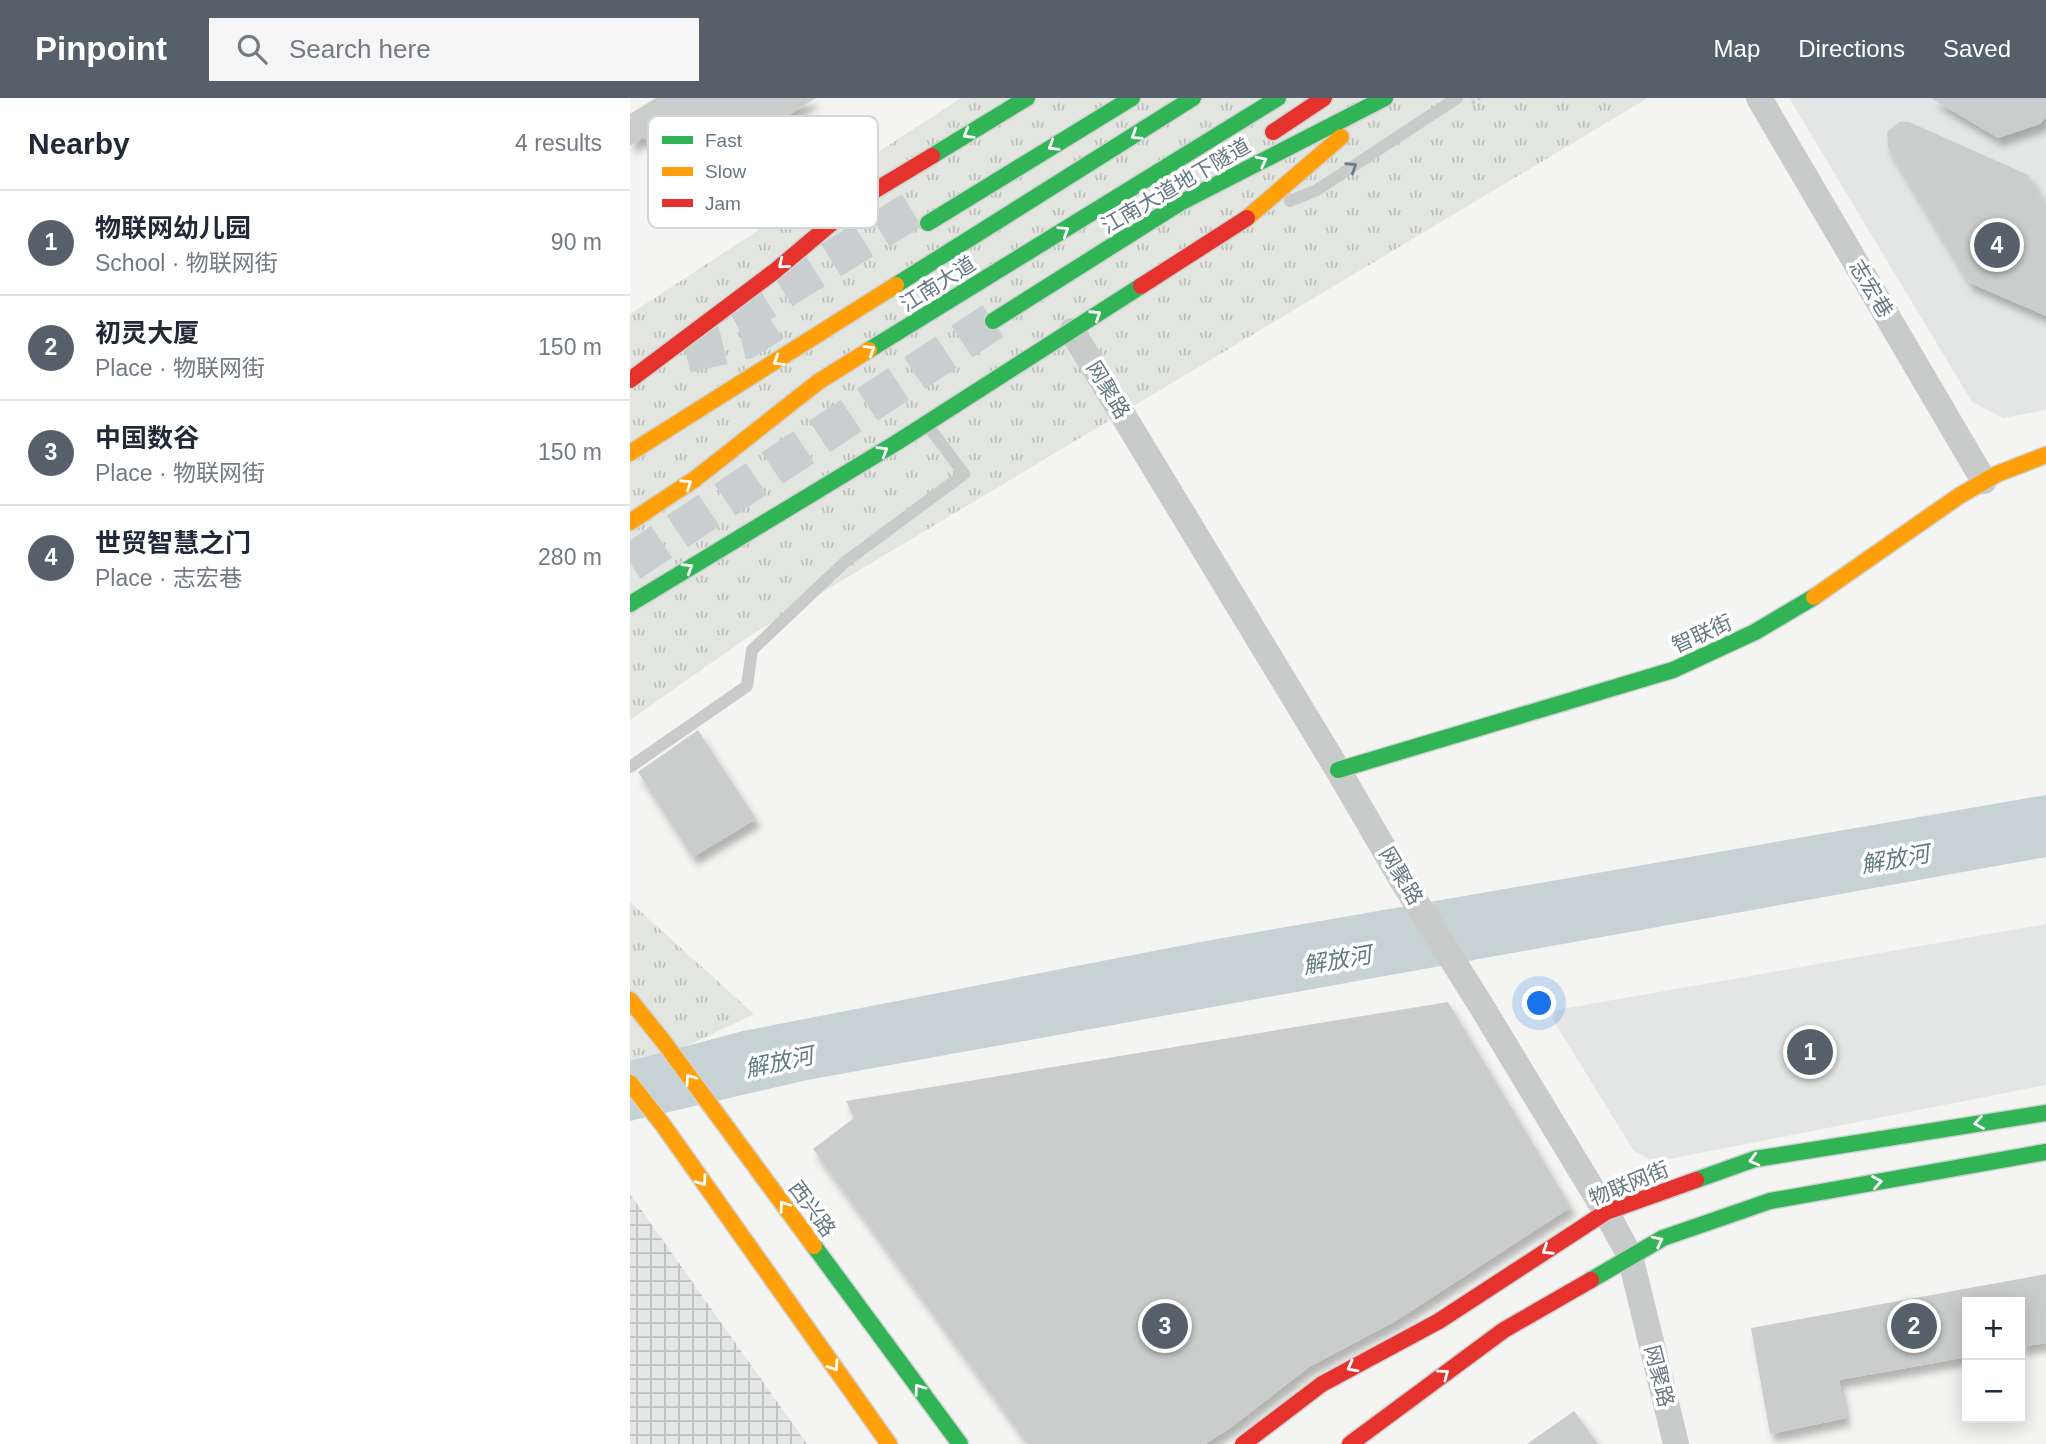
<!DOCTYPE html>
<html lang="en">
<head>
<meta charset="utf-8">
<style>
  :root { --surface:#fff; --page:#f6f6f7; --text:#1f2937; --muted:#747a83; --line:#e0e1e3; --accent:#55606b }
  body { margin:0; font-family:Arial,"Noto Sans SC",sans-serif; background:var(--page); color:var(--text) }
  .controls { position:absolute; right:21px; bottom:21px; display:grid; overflow:hidden; border-radius:0px; box-shadow:0 4px 18px #0003 }
  .controls button { width:63px; height:63px; display:grid; place-items:center; padding:0; border:0; border-bottom:2px solid var(--line); background:var(--surface); color:var(--text); font:35px sans-serif }
  .you { position:absolute; left:910px; top:906px; width:24px; height:24px; margin:-18px; border:5px solid #fff; border-radius:50%; background:#1a73e8; box-shadow:0 0 0 10px #1a73e833 }
  .badge { display:grid; place-items:center; width:46px; height:46px; border-radius:50%; background:var(--accent); color:#fff; font-size:23px; font-weight:700 }
  .pin { position:absolute; translate:-50% -50%; border:4px solid #fff; box-shadow:0 2px 7px #0006 }
  .list { margin:0; padding:0; list-style:none }
  h2 { display:flex; justify-content:space-between; align-items:center; height:91px; margin:0; padding:0 28px; font-size:30px }
  h2 small { font-size:23px; font-weight:400; color:var(--muted) }
  .list li { display:grid; grid-template-columns:46px 1fr auto; gap:21px; align-items:center; box-sizing:border-box; height:105px; padding:0 28px; border-top:2px solid var(--line) }
  .list b { display:block; font-size:26px; white-space:nowrap }
  .list p { margin:0; font-size:23px; white-space:nowrap; color:var(--muted) }
  .list em { font-size:23px; font-style:normal; color:var(--muted) }
  .icon { flex:none; width:38px; height:38px; fill:none; stroke:currentColor; stroke-width:2; stroke-linecap:round; stroke-linejoin:round }
  .map { position:relative; flex:none; width:1416px; height:1346px; overflow:hidden }
  header { display:flex; align-items:center; gap:42px; box-sizing:border-box; height:98px; padding:0 35px; background:var(--accent); color:#fff }
  header strong { font-size:33px }
  nav { display:flex; gap:38px; margin-inline-start:auto; font-size:24px }
  .search { width:490px; height:63px; background:var(--page); display:flex; align-items:center; gap:18px; box-sizing:border-box; padding:0 24px; border-radius:0px; color:var(--muted); font-size:26px }
  main { display:flex }
  aside { flex:1; background:var(--surface) }
  .map>svg:first-child { display:block }
  .built { fill:#e4e5e5 }
  .industrial { fill:url(#industrial-grid) }
  .grass { fill:url(#grass-tufts) }
  .water { fill:#c6d2d3 }
  .building { fill:#cbcdcd; filter:url(#shadow) }
  .lines { fill:none; stroke-linecap:round; stroke-linejoin:round }
  .highway-tunnel { stroke:#c9cfd1; stroke-width:38; stroke-dasharray:38 19; stroke-linecap:butt }
  .fast-casing { stroke:#d0d2d2; stroke-width:19 }
  .slow-casing { stroke:#d0d2d2; stroke-width:19 }
  .jam-casing { stroke:#d0d2d2; stroke-width:19 }
  .path { stroke:#c6c7c8; stroke-width:3.5; stroke-dasharray:3.5 3.5; stroke-linecap:butt }
  .lane { stroke:#c9caca; stroke-width:12 }
  .street { stroke:#c9caca; stroke-width:26 }
  .fast { stroke:#30b455; stroke-width:16 }
  .slow { stroke:#ff9f0a; stroke-width:16 }
  .jam { stroke:#e5322d; stroke-width:16 }
  .oneway { stroke:#fff }
  .oneway2 { stroke:#697d87 }
  .labels { text-anchor:middle; stroke-width:7; stroke-linejoin:round; paint-order:stroke }
  .street-label { font-size:21px; fill:#647983; stroke:#fff }
  .water-label { font-size:23px; font-style:italic; fill:#607b7f; stroke:#fff }
  .key { fill:#fff; stroke:#d0d7da; stroke-width:2 }
  .key-label { font-size:19px; fill:#647983 }
</style>
</head>
<body>
<header>
<strong>Pinpoint</strong>
<div class="search"><svg class="icon" aria-label="search" viewBox="0 0 24 24"><circle cx="10" cy="10" r="6"/><path d="M15 15l6 6"/></svg>Search here</div>
<nav><a>Map</a><a>Directions</a><a>Saved</a></nav>
</header>
<main>
<aside>
<h2>Nearby<small>4 results</small></h2>
<ul class="list">
<li><span class="badge">1</span><div><b>物联网幼儿园</b><p>School · 物联网街</p></div><em>90 m</em></li>
<li><span class="badge">2</span><div><b>初灵大厦</b><p>Place · 物联网街</p></div><em>150 m</em></li>
<li><span class="badge">3</span><div><b>中国数谷</b><p>Place · 物联网街</p></div><em>150 m</em></li>
<li><span class="badge">4</span><div><b>世贸智慧之门</b><p>Place · 志宏巷</p></div><em>280 m</em></li>
</ul>
</aside>
<div class="map">
<svg width="1416" height="1346" viewBox="0 0 1416 1346">
  <defs>
    <pattern id="industrial-grid" width="8" height="8" patternUnits="userSpaceOnUse" patternTransform="scale(1.75)"><rect width="8" height="8" fill="#e4e5e5"/><path d="M0 4h8M4 0v8" fill="none" stroke="#bcbebf"/></pattern>
    <pattern id="grass-tufts" width="24" height="20" patternUnits="userSpaceOnUse" patternTransform="scale(1.75)"><rect width="24" height="20" fill="#e3e6e0"/><path d="M3 7l-1-3M5 7V3M7 7l1-3M15 17l-1-3M17 17v-4M19 17l1-3" fill="none" stroke="#bcbfbb"/></pattern>
    <filter id="shadow"><feDropShadow dx="4.5" dy="8" stdDeviation="3.5" flood-color="#0004"/></filter>
  </defs>
  <rect width="100%" height="100%" fill="#f4f4f3"/>
  <!-- built -->
  <g class="built">
    <polygon points="1159,0 1416,0 1416,312 1373,320 1342,304"/>
    <polygon points="1416,826 1416,987 1024,1064 1004,1053 923,922 926,912"/>
  </g>
  <!-- industrial -->
  <polygon class="industrial" points="0,1096 177,1346 0,1346"/>
  <!-- grass -->
  <g class="grass">
    <polygon points="331,0 1018,0 121,537 0,622 0,216"/>
    <polygon points="0,804 124,916 0,975"/>
  </g>
  <!-- water -->
  <polygon class="water" points="1416,697 1416,759 177,982 0,1023 0,963 113,933 570,844"/>
  <!-- building -->
  <g class="building">
    <polygon points="26,0 186,0 35,94 22,74 32,67 14,39 0,48 0,16"/>
    <polygon points="1301,0 1416,0 1416,19 1410,26 1368,40"/>
    <polygon points="1269,24 1279,24 1398,77 1416,109 1416,218 1340,185 1258,49 1257,34"/>
    <polygon points="68,632 126,721 63,759 8,674"/>
    <polygon points="818,904 941,1109 767,1222 679,1269 600,1330 575,1346 398,1346 183,1051 224,1020 216,1003"/>
    <polygon points="1416,1176 1416,1245 1390,1249 1390,1204 1337,1204 1337,1259 1209,1282 1216,1320 1140,1336 1121,1230"/>
    <polygon points="944,1313 968,1346 897,1346"/>
  </g>
  <g class="lines">
    <!-- highway-tunnel -->
    <g class="highway-tunnel">
      <polyline points="104,222 284,111"/>
      <polyline points="56,256 116,242 143,225"/>
      <polyline points="0,465 363,223"/>
    </g>
    <defs>
      <g id="fast">
        <polyline points="302,58 397,0"/>
        <polyline points="298,125 502,0"/>
        <polyline points="266,187 563,0"/>
        <polyline points="363,223 550,105 755,0"/>
        <polyline points="239,252 648,0"/>
        <polyline points="0,506 266,345 511,188"/>
        <polyline points="708,672 1043,572 1125,534 1184,499"/>
        <polyline points="1066,1082 1125,1061 1416,1015"/>
        <polyline points="184,1148 330,1346"/>
        <polyline points="961,1182 1033,1140 1140,1103 1416,1054"/>
      </g>
      <g id="slow">
        <polyline points="617,120 711,39"/>
        <polyline points="0,355 266,187"/>
        <polyline points="0,424 65,381 188,284 239,252"/>
        <polyline points="1184,499 1329,398 1367,376 1416,357"/>
        <polyline points="0,902 33,943 184,1148"/>
        <polyline points="0,985 33,1027 259,1346"/>
      </g>
      <g id="jam">
        <polyline points="643,34 694,0"/>
        <polyline points="511,188 617,120"/>
        <polyline points="0,282 145,173 229,102 302,58"/>
        <polyline points="613,1346 692,1286 809,1223 976,1114 1066,1082"/>
        <polyline points="720,1346 874,1232 961,1182"/>
      </g>
    </defs>
    <!-- fast casing -->
    <use href="#fast" class="fast-casing"/>
    <!-- slow casing -->
    <use href="#slow" class="slow-casing"/>
    <!-- jam casing -->
    <use href="#jam" class="jam-casing"/>
    <!-- path -->
    <polyline class="path" points="842,5 850,0"/>
    <!-- lane -->
    <g class="lane">
      <polyline points="660,103 687,92 827,0"/>
      <polyline points="0,669 117,588 122,552 215,464 334,376 299,329"/>
    </g>
    <!-- street -->
    <g class="street">
      <polyline points="1129,0 1354,383"/>
      <polyline points="442,233 708,672 772,782 847,901 976,1114 1000,1158 1046,1346"/>
    </g>
    <!-- fast -->
    <use href="#fast" class="fast"/>
    <!-- slow -->
    <use href="#slow" class="slow"/>
    <!-- jam -->
    <use href="#jam" class="jam"/>
  </g>
  <!-- one-way arrows -->
  <defs><path id="oneway-chevron" d="M-2-3.5L2.5 0L-2 3.5" fill="none" stroke-width="1.6" stroke-linecap="round" stroke-linejoin="round" transform="scale(1.75)"/></defs>
  <g class="oneway">
    <use href="#oneway-chevron" transform="translate(338 36) rotate(149)"/>
    <use href="#oneway-chevron" transform="translate(506 37) rotate(148)"/>
    <use href="#oneway-chevron" transform="translate(423 48) rotate(149)"/>
    <use href="#oneway-chevron" transform="translate(632 63) rotate(-27)"/>
    <use href="#oneway-chevron" transform="translate(434 133) rotate(-32)"/>
    <use href="#oneway-chevron" transform="translate(153 166) rotate(140)"/>
    <use href="#oneway-chevron" transform="translate(466 217) rotate(-33)"/>
    <use href="#oneway-chevron" transform="translate(240 252) rotate(-32)"/>
    <use href="#oneway-chevron" transform="translate(148 263) rotate(148)"/>
    <use href="#oneway-chevron" transform="translate(253 353) rotate(-31)"/>
    <use href="#oneway-chevron" transform="translate(57 386) rotate(-34)"/>
    <use href="#oneway-chevron" transform="translate(58 470) rotate(-31)"/>
    <use href="#oneway-chevron" transform="translate(60 981) rotate(-126)"/>
    <use href="#oneway-chevron" transform="translate(1349 1025) rotate(171)"/>
    <use href="#oneway-chevron" transform="translate(1124 1062) rotate(165)"/>
    <use href="#oneway-chevron" transform="translate(72 1083) rotate(55)"/>
    <use href="#oneway-chevron" transform="translate(1247 1084) rotate(-10)"/>
    <use href="#oneway-chevron" transform="translate(154 1108) rotate(-126)"/>
    <use href="#oneway-chevron" transform="translate(1028 1143) rotate(-27)"/>
    <use href="#oneway-chevron" transform="translate(917 1152) rotate(147)"/>
    <use href="#oneway-chevron" transform="translate(204 1268) rotate(55)"/>
    <use href="#oneway-chevron" transform="translate(722 1269) rotate(152)"/>
    <use href="#oneway-chevron" transform="translate(814 1276) rotate(-37)"/>
    <use href="#oneway-chevron" transform="translate(289 1291) rotate(-126)"/>
  </g>
  <use class="oneway2" href="#oneway-chevron" transform="translate(722 69) rotate(-33)"/>
  <g class="labels">
    <!-- street labels -->
    <g class="street-label">
      <text transform="translate(546 88) rotate(-30)" y="7">江南大道地下隧道</text>
      <text transform="translate(308 186) rotate(-32)" y="7">江南大道</text>
      <text transform="translate(1241 191) rotate(59)" y="7">志宏巷</text>
      <text transform="translate(478 292) rotate(59)" y="7">网聚路</text>
      <text transform="translate(1072 536) rotate(-24)" y="7">智联街</text>
      <text transform="translate(771 778) rotate(59)" y="7">网聚路</text>
      <text transform="translate(999 1086) rotate(-22)" y="7">物联网街</text>
      <text transform="translate(182 1111) rotate(54)" y="7">西兴路</text>
      <text transform="translate(1029 1278) rotate(76)" y="7">网聚路</text>
    </g>
    <!-- water labels -->
    <g class="water-label">
      <text transform="translate(1265 761) rotate(-10)" y="8">解放河</text>
      <text transform="translate(707 862) rotate(-10)" y="8">解放河</text>
      <text transform="translate(149 964) rotate(-12)" y="8">解放河</text>
    </g>
  </g>
  <!-- legend -->
  <rect x="18" y="18" width="230" height="112" rx="10" class="key"/>
  <rect x="32" y="38" width="31" height="8" fill="#30b455"/>
  <rect x="32" y="69" width="31" height="9" fill="#ff9f0a"/>
  <rect x="32" y="101" width="31" height="8" fill="#e5322d"/>
  <g class="key-label">
    <text x="75" y="49">Fast</text>
    <text x="75" y="80">Slow</text>
    <text x="75" y="112">Jam</text>
  </g>
</svg>
<div class="controls">
<button>+</button>
<button>−</button>
</div>
<div class="you"></div>
<div class="pin badge" style="left:1180px;top:954px">1</div>
<div class="pin badge" style="left:1284px;top:1228px">2</div>
<div class="pin badge" style="left:535px;top:1228px">3</div>
<div class="pin badge" style="left:1367px;top:147px">4</div>
</div>
</main>
</body>
</html>
